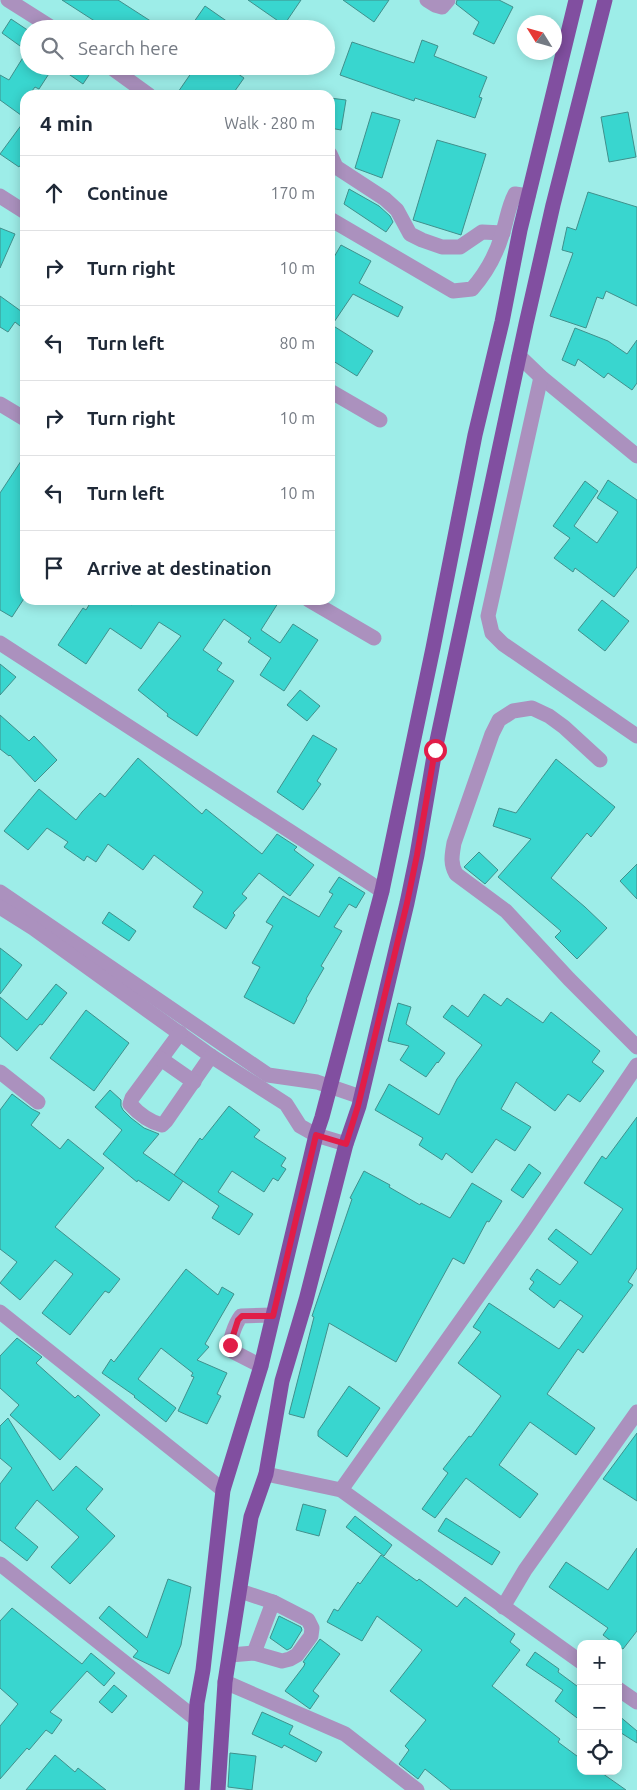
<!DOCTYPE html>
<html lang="en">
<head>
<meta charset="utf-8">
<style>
  :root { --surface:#fff; --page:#f2f2f3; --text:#1f2937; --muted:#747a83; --line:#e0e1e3 }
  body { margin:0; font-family:Ubuntu,sans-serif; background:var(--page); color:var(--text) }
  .controls { position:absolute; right:15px; bottom:15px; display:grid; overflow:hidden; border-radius:10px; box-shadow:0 2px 12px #0003 }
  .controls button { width:45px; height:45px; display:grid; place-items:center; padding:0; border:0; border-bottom:1px solid var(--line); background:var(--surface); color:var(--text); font:25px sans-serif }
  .compass { position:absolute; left:517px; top:15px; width:45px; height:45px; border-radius:50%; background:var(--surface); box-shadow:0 2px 12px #0003; rotate:307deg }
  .stop { position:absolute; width:15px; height:15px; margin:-11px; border:4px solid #e11d48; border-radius:50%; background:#fff }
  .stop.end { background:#e11d48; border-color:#fff; box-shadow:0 1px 5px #0008 }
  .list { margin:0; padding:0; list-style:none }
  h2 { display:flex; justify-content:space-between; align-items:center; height:65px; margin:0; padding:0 20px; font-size:21px }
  h2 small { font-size:16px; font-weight:400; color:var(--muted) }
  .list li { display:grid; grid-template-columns:32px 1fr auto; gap:15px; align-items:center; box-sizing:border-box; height:75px; padding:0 20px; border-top:1px solid var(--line) }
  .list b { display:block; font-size:19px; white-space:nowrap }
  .list em { font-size:16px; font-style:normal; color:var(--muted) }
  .icon { flex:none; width:28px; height:28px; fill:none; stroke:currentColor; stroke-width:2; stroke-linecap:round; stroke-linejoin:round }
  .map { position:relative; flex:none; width:637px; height:1790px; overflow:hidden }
  .search { position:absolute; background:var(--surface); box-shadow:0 2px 12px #0003; left:20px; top:20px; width:315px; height:55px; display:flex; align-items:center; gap:12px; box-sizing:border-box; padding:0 18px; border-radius:28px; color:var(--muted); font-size:19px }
  .panel { position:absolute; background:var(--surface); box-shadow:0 2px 12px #0003; left:20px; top:90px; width:315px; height:515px; border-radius:15px }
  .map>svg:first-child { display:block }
  .building { fill:#39d6cf; stroke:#40908c }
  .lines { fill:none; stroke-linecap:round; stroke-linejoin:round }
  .minor { stroke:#ab91be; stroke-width:15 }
  .major { stroke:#814fa0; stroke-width:15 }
  .route { stroke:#e11d48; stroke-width:6 }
</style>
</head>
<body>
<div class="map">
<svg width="637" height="1790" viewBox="0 0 637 1790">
  <rect width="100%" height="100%" fill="#9dede8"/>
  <!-- building -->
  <g class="building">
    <polygon points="62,0 118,0 163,29 107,29"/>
    <polygon points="248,0 301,0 284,25"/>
    <polygon points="343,0 389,0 374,22"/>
    <polygon points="457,0 499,0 513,7 494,44 473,34 479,22 456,4"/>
    <polygon points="205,6 238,29 189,29"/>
    <polygon points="11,19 29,31 29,66 54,66 39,89 35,87 29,95 25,95 25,118 0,100 0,75 9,80 27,51 2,33"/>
    <polygon points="422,40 438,46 434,56 487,77 479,97 482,98 475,118 415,98 414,101 340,75 352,42 414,63"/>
    <polygon points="57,66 95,66 83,84"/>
    <polygon points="196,66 227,66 244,78 232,95 176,95"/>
    <polygon points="330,98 346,100 341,130 330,128"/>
    <polygon points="372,112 400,120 382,178 355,168"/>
    <polygon points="628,112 636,157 609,162 601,117"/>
    <polygon points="25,120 25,159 19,167 0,154"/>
    <polygon points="437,140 486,154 461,235 413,220"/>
    <polygon points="349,189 379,206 390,216 393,222 386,232 344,204"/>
    <polygon points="588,192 637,207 637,306 606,291 603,299 597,297 586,328 550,316 573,253 562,250 567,227 576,230"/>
    <polygon points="0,228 15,234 0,268"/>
    <polygon points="341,245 371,261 359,283 403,307 398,317 353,294 332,325 373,351 357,376 330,359 330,264"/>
    <polygon points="0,296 25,314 25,330 15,322 8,332 0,327"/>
    <polygon points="575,328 608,341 627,354 637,340 637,383 632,390 608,373 604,378 578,359 575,366 562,360"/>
    <polygon points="25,455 25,597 12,617 0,610 0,493"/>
    <polygon points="608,480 637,500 637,567 614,597 575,568 573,572 554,558 570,538 553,526 585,481 598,491 574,526 597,543 618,512 597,498"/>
    <polygon points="92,600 124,600 132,605 136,600 280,600 261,630 280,643 293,624 318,640 284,691 260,675 271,658 248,642 251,638 224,619 203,650 222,663 217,670 234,681 197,736 167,716 168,714 138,690 181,636 159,622 141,649 110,628 86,664 58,645 83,608 86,610"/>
    <polygon points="602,600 629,621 605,651 578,630"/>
    <polygon points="0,664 16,677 0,695"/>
    <polygon points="300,690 320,706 307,721 287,705"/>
    <polygon points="0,715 29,741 34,736 57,760 35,782 10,755 9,756 0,749"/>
    <polygon points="313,735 337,749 317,781 321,784 303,810 277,792"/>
    <polygon points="138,758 202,814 206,809 262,854 277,834 297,847 294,850 314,865 290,896 259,873 242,894 247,898 233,913 235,915 226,929 193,907 203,892 154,855 143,870 108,844 96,862 87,856 84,861 64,847 68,842 47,828 28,850 4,831 39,789 76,820 82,812 100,793 105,797"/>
    <polygon points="556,759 615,807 591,837 587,833 551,878 585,907 607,928 577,959 555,937 561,931 498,877 531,839 493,826 499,808 516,813"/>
    <polygon points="479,852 498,870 485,884 464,867"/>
    <polygon points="637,864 637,899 620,881"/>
    <polygon points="339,877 365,893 356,908 349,904 334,927 342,931 321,966 324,968 306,999 307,1000 294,1024 244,997 260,967 252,963 273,926 266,922 283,896 319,917 333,894 329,892"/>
    <polygon points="109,912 136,931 129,941 102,923"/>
    <polygon points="0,948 22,965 0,994"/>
    <polygon points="56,984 67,993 42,1025 40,1024 17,1051 0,1036 0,997 27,1020"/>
    <polygon points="484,994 501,1006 507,998 543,1023 551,1012 600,1051 592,1062 604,1071 580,1102 568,1094 555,1111 516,1082 501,1109 531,1127 515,1151 496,1139 472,1173 446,1153 442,1160 419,1145 423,1138 375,1110 389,1084 439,1115 457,1079 482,1045 443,1017 452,1005 468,1017"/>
    <polygon points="398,1003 411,1007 406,1024 445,1053 438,1063 437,1062 426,1077 400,1060 409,1046 388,1041"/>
    <polygon points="86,1010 129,1043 94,1091 50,1058"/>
    <polygon points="110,1090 121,1100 121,1106 123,1110 131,1118 144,1128 159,1134 143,1153 183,1181 169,1201 138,1180 137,1182 103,1154 122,1130 95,1107"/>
    <polygon points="12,1094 32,1109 40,1113 31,1125 60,1149 68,1139 104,1168 55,1227 120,1279 109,1293 105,1291 70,1335 42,1313 73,1274 55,1260 20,1300 0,1283 17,1262 0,1249 0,1110"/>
    <polygon points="229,1106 260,1130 254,1137 286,1158 281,1166 286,1169 278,1181 273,1178 264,1192 232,1171 218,1192 253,1214 239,1235 212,1218 219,1206 174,1175 200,1138 202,1140"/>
    <polygon points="637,1117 637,1268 628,1282 633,1285 583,1353 578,1349 547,1394 595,1428 576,1455 530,1422 499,1465 538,1494 520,1518 466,1478 435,1518 422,1509 448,1473 443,1469 469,1436 471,1437 501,1396 458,1363 481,1332 473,1327 489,1303 559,1349 583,1316 560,1300 554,1308 529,1289 534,1282 530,1279 537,1269 560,1285 578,1262 548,1239 556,1229 591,1255 623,1209 584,1183 602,1156 606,1159"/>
    <polygon points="529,1164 541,1173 523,1198 511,1190"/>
    <polygon points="364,1171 390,1185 389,1187 420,1205 421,1203 450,1218 472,1183 502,1201 489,1222 487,1221 464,1264 453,1258 396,1362 329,1323 304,1418 289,1414 314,1317 312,1316 352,1199 350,1198"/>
    <polygon points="186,1269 218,1295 222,1287 234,1294 205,1344 209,1347 197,1360 227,1373 217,1394 221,1396 207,1424 178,1411 194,1377 191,1376 193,1373 161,1348 138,1379 176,1408 166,1422 134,1397 135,1396 102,1373 111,1359 114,1362"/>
    <polygon points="17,1338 42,1357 36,1363 75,1398 78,1395 100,1415 60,1460 10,1415 19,1405 0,1388 0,1356"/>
    <polygon points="349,1386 380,1408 347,1457 318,1436 318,1431"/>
    <polygon points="8,1418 53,1491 76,1466 103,1489 86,1509 115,1536 70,1584 51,1567 79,1537 37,1500 15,1528 38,1547 27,1561 0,1540 0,1484 12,1468 0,1458 0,1426"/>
    <polygon points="637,1433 637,1501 603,1479"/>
    <polygon points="303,1504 326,1510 319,1536 296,1530"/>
    <polygon points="355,1516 392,1545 384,1556 346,1527"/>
    <polygon points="446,1518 500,1552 492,1565 438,1531"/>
    <polygon points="637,1548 637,1631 623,1649 618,1646 618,1644 615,1644 603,1635 608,1628 549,1587 566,1562 608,1590"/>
    <polygon points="381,1555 417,1581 419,1579 457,1607 465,1597 515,1634 510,1642 520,1650 492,1686 560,1739 558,1742 581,1759 581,1771 599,1771 626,1790 451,1790 425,1769 418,1779 399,1764 409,1750 405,1746 426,1720 390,1691 422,1650 377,1616 362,1641 327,1622 334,1609 338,1611 358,1582 360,1584"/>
    <polygon points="168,1579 191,1587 181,1645 169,1674 133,1657 138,1651 99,1618 109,1606 147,1638"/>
    <polygon points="12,1608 82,1664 91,1653 115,1673 104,1686 87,1671 50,1712 62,1720 52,1734 46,1730 29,1750 27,1748 0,1779 0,1726 18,1704 0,1688 0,1621"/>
    <polygon points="279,1616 301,1627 302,1630 291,1648 287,1650 270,1638"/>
    <polygon points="320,1639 340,1654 313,1691 319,1696 310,1709 285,1691 304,1666 305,1663 303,1662"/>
    <polygon points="535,1652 559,1669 558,1672 581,1689 581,1721 555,1701 563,1690 526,1665"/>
    <polygon points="114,1685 127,1696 112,1713 99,1702"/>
    <polygon points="262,1712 293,1726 289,1734 322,1752 316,1762 284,1745 282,1748 252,1734"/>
    <polygon points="618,1715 637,1731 637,1743 618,1731"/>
    <polygon points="230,1753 256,1756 252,1790 228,1787"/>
    <polygon points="55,1755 75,1772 78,1768 106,1790 26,1790"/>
  </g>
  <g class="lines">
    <!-- minor -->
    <g class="minor">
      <polyline points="8,0 54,29"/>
      <polyline points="427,0 435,5 442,7 448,0"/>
      <polyline points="109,66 149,95"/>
      <polyline points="330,154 336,167 385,199 397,210 410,234 422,240 442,247 460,247 482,232 503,233"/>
      <polyline points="0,196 25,212"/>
      <path d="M330 219 453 291 472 289C486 273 496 255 502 235 507 220 508 207 515 194L528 196"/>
      <polyline points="519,356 541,377 637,456"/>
      <polyline points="541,377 488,616 492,633 503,644 637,736"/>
      <polyline points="330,391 380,420"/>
      <polyline points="0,404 25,419"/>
      <polyline points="309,600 374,638"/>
      <polyline points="0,643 382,891"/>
      <path d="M600 760 564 727 549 716 532 708 513 711 499 720 492 734 454 843C452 855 450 863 456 874L506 911 569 979 637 1047"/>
      <polyline points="0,892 268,1075 317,1082 361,1097"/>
      <polyline points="0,907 33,928 211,1056 286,1104 300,1126 316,1135 346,1144"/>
      <path d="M180 1033 132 1098 130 1104C138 1113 150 1122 162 1125L166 1121 211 1056"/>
      <polyline points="161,1059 194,1082"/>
      <polyline points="0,1072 38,1102"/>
      <polyline points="0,1312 223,1490"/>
      <path d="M261 1366 230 1350C229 1341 235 1324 241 1316L273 1315"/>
      <polyline points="266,1474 341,1490 581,1662"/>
      <polyline points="341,1490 525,1230 637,1065"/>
      <polyline points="0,1564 196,1719"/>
      <polyline points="503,1607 525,1570 637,1412"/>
      <polyline points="254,1653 273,1602"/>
      <polyline points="230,1655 254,1653 282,1661 290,1659 297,1655 311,1636 312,1628 308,1620 273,1602 240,1591"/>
      <polyline points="225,1682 345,1734 417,1790"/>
      <polyline points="618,1689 637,1702"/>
    </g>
    <!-- major -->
    <g class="major">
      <polyline points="192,1790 197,1703 203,1670 223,1490 261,1366 316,1135 322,1117 382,891 433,648 475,435 502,322 520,230 576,0"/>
      <polyline points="218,1790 225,1682 251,1517 266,1474 282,1381 306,1300 346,1144 359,1106 407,903 417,855 435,750 526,324 553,205 605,0"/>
    </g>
  </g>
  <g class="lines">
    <!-- route -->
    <polyline class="route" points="230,1345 238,1320 242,1316 273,1316 316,1135 346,1144 358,1106 407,903 417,855 435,750"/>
  </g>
</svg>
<div class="controls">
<button>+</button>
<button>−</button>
<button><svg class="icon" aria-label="locate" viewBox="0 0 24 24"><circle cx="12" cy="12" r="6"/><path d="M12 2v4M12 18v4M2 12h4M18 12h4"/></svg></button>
</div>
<svg class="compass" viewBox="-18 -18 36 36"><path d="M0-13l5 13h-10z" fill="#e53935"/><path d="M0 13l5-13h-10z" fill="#747a83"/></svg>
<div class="stop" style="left:435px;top:750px"></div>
<div class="stop end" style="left:230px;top:1345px"></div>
<div class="search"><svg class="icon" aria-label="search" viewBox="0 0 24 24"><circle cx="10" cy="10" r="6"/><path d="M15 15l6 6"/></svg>Search here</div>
<section class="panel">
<h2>4 min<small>Walk · 280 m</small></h2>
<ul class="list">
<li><svg class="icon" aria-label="ahead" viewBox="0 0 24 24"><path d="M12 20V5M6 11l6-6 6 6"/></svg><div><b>Continue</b></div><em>170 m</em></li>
<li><svg class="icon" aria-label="right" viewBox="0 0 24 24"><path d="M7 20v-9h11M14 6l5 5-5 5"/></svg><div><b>Turn right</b></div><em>10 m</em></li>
<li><svg class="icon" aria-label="left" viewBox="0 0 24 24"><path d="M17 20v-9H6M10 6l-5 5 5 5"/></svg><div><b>Turn left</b></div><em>80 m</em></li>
<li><svg class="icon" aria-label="right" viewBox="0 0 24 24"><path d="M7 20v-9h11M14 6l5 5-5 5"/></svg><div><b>Turn right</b></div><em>10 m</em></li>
<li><svg class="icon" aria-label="left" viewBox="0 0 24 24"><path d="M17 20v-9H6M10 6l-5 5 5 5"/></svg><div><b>Turn left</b></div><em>10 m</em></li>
<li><svg class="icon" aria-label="arrive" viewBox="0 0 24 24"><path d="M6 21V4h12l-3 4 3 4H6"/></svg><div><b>Arrive at destination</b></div></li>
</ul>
</section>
</div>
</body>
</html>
